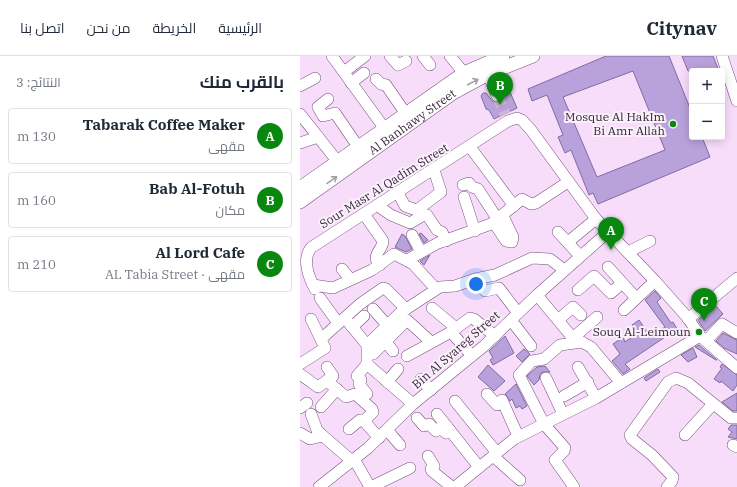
<!DOCTYPE html>
<html lang="ar">
<head>
<meta charset="utf-8">
<style>
  :root { --surface:#fff; --page:#f6f6f7; --text:#1f2937; --muted:#747a83; --line:#e0e1e3; --accent:#09880f }
  body { margin:0; font-family:"IBM Plex Serif",Cairo,serif; background:var(--page); color:var(--text); direction:rtl }
  .controls { position:absolute; right:12px; top:12px; display:grid; overflow:hidden; border-radius:4px; box-shadow:0 2px 10px #0003 }
  .controls button { width:36px; height:36px; display:grid; place-items:center; padding:0; border:0; border-bottom:1px solid var(--line); background:var(--surface); color:var(--text); font:20px sans-serif }
  .you { position:absolute; left:176px; top:228px; width:14px; height:14px; margin:-10px; border:3px solid #fff; border-radius:50%; background:#1a73e8; box-shadow:0 0 0 6px #1a73e833 }
  .badge { display:grid; place-items:center; width:26px; height:26px; border-radius:50%; background:var(--accent); color:#fff; font-size:13px; font-weight:700 }
  .pin { position:absolute; translate:-50% -33px; filter:drop-shadow(0 1px 2px #0008) }
  .pin::after { content:''; position:absolute; top:21px; width:14px; height:12px; background:inherit; clip-path:polygon(0 0,100% 0,50% 100%) }
  .list { margin:0; padding:0; list-style:none }
  h2 { display:flex; justify-content:space-between; align-items:center; height:52px; margin:0; padding:0 16px; font-size:17px }
  h2 small { font-size:13px; font-weight:400; color:var(--muted) }
  .list li { display:grid; grid-template-columns:26px 1fr auto; gap:12px; align-items:center; box-sizing:border-box; height:56px; margin:0 8px 8px; padding:0 8px; border:1px solid var(--line); border-radius:4px }
  .list b { display:block; font-size:15px; white-space:nowrap }
  .list p { margin:0; font-size:13px; white-space:nowrap; color:var(--muted) }
  .list em { font-size:13px; font-style:normal; color:var(--muted) }
  .map { position:relative; flex:none; width:437px; height:431px; overflow:hidden; direction:ltr }
  header { display:flex; align-items:center; gap:24px; box-sizing:border-box; height:56px; padding:0 20px; background:var(--surface); border-bottom:1px solid var(--line) }
  header strong { font-size:19px }
  nav { display:flex; gap:22px; margin-inline-start:auto; font-size:14px }
  main { display:flex }
  aside { flex:1; background:var(--surface) }
  .map>svg:first-child { display:block }
  .building { fill:#b9a2db; stroke:#816ba0; fill-rule:evenodd }
  .lines { fill:none; stroke-linecap:round; stroke-linejoin:round }
  .minor-tunnel { stroke:#d2b8d4; stroke-width:11; stroke-dasharray:11 5.5; stroke-linecap:butt }
  .minor-casing { stroke:#764f7b; stroke-width:12 }
  .major-casing { stroke:#764f7b; stroke-width:14 }
  .minor { stroke:#fff; stroke-width:11 }
  .major { stroke:#fff; stroke-width:13 }
  .oneway { stroke:#a59da6 }
  .poi-dot { fill:#09880f; stroke:#faf1fb; stroke-width:1.5 }
  .labels { text-anchor:middle; stroke-width:4; stroke-linejoin:round; paint-order:stroke }
  .poi-label { font-size:12px; fill:#38263a; stroke:#faf1fb; text-anchor:end }
  .street-label { font-size:12px; fill:#38263a; stroke:#faf1fb }
</style>
</head>
<body>
<header>
<strong>Citynav</strong>
<nav><a>الرئيسية</a><a>الخريطة</a><a>من نحن</a><a>اتصل بنا</a></nav>
</header>
<main>
<div class="map">
<svg width="437" height="431" viewBox="0 0 437 431">
  <rect width="100%" height="100%" fill="#f8ddfb"/>
  <!-- building -->
  <g class="building">
    <path d="M306 0H369L392 57V81H402L410 101 298 148 293 137 289 139 271 94 265 97 258 81 263 79 247 39 232 45 228 33ZM333 15 365 94 297 121 263 41Z"/>
    <polygon points="382,0 413,0 419,15 388,15"/>
    <polygon points="200,30 202,30 206,38 210,36 217,52 194,63 189,54 186,53 181,40 183,37 186,37 193,46 203,47 204,38"/>
    <polygon points="121,177 128,184 124,187 119,178"/>
    <polygon points="102,178 105,180 112,193 106,196 95,191"/>
    <polygon points="130,199 124,209 120,205"/>
    <polygon points="355,235 361,242 357,246 371,267 373,266 377,273 325,308 330,313 323,318 312,305 320,298 313,288 323,281 325,286 338,277 332,269 339,264 351,281 365,271 345,244"/>
    <polygon points="415,249 423,258 405,275 398,264"/>
    <polygon points="423,277 437,284 437,298 424,292 416,285"/>
    <polygon points="205,280 214,297 193,309 190,304 193,302 189,295"/>
    <polygon points="399,289 417,304 416,304 395,291"/>
    <polygon points="393,292 397,301 388,306 381,299"/>
    <polygon points="224,293 230,298 222,306 216,300"/>
    <polygon points="422,308 437,319 437,329 433,335 421,325 420,327 414,323 422,312 420,311"/>
    <polygon points="188,309 205,325 194,335 178,321"/>
    <polygon points="245,310 250,316 243,316 240,318 239,324 234,329 227,320 237,311"/>
    <polygon points="358,313 360,316 346,325 344,322"/>
    <polygon points="216,328 227,350 222,353 220,350 216,352 212,343 210,345 205,338"/>
    <polygon points="437,337 437,355 433,355 422,346"/>
    <polygon points="431,369 437,369 437,383 428,381 432,376 428,373"/>
  </g>
  <g class="lines">
    <!-- minor-tunnel -->
    <polyline class="minor-tunnel" points="197,40 205,58"/>
    <defs>
      <g id="minor">
        <polyline points="32,0 85,73"/>
        <polyline points="90,0 98,9 106,5"/>
        <polyline points="123,0 130,9"/>
        <polyline points="150,0 164,17"/>
        <polyline points="422,0 437,45"/>
        <polyline points="44,16 65,0"/>
        <polyline points="188,18 197,40"/>
        <polyline points="76,23 81,28 86,29 106,58"/>
        <polyline points="51,27 64,17"/>
        <polyline points="0,30 15,22"/>
        <polyline points="28,43 18,51 23,60 35,57 59,92"/>
        <polyline points="0,58 38,106"/>
        <polyline points="0,87 18,81"/>
        <polyline points="170,91 214,150"/>
        <polyline points="163,129 169,127 172,131 178,133 198,164"/>
        <polyline points="98,137 105,150 122,156"/>
        <polyline points="164,141 175,175"/>
        <polyline points="78,150 91,159 110,167 122,160 127,159 137,174 142,176 146,185"/>
        <polyline points="117,154 141,136 134,114"/>
        <path d="M64 158 83 185C83 194 70 199 80 209"/>
        <polyline points="194,167 206,185 212,186 213,181 203,160"/>
        <polyline points="258,176 280,200"/>
        <polyline points="112,179 121,196"/>
        <polyline points="268,186 296,163"/>
        <polyline points="328,196 350,185"/>
        <polyline points="107,204 138,187 191,168 222,143 231,148 236,147 268,126"/>
        <polyline points="308,211 336,242"/>
        <polyline points="42,213 50,223"/>
        <polyline points="13,229 33,232 72,214 94,198 113,208 136,233"/>
        <path d="M15 233C9 222 1 202 12 191L208 65 217 62 222 64 231 74 296 163 355 225 387 261 400 280 437 312"/>
        <polyline points="278,234 294,220 311,237 322,227"/>
        <polyline points="185,235 199,232 218,257"/>
        <polyline points="237,239 272,281 291,291 321,327"/>
        <polyline points="20,242 38,267"/>
        <polyline points="132,252 156,272"/>
        <polyline points="73,253 87,269"/>
        <polyline points="324,254 355,225"/>
        <polyline points="388,263 437,222"/>
        <polyline points="211,264 231,290"/>
        <polyline points="258,264 273,251 281,259"/>
        <polyline points="49,267 67,289 67,308 113,348"/>
        <polyline points="52,271 64,260"/>
        <polyline points="151,276 172,300"/>
        <polyline points="81,280 93,295"/>
        <polyline points="274,281 297,261"/>
        <polyline points="21,283 60,248 83,232 86,233 106,253"/>
        <polyline points="406,285 422,268 437,277"/>
        <polyline points="67,289 100,257 140,231 155,230 175,223 195,219 232,202 250,203 264,214"/>
        <polyline points="73,298 107,264 131,286"/>
        <polyline points="107,300 151,276 170,262 174,263 195,280"/>
        <polyline points="0,308 25,292 11,263"/>
        <polyline points="67,308 57,320 61,324 59,328 67,338"/>
        <polyline points="278,311 296,342"/>
        <polyline points="0,318 18,331 33,320 27,311"/>
        <polyline points="246,322 263,358"/>
        <polyline points="121,323 131,334"/>
        <polyline points="27,325 46,341 55,338 72,353 73,356 64,365 79,382"/>
        <polyline points="87,326 98,313"/>
        <polyline points="187,338 197,349 202,344 218,380"/>
        <polyline points="264,340 288,326"/>
        <polyline points="155,345 197,397"/>
        <polyline points="21,351 37,333"/>
        <polyline points="0,352 7,347"/>
        <polyline points="11,358 17,374 23,380"/>
        <polyline points="137,358 179,411"/>
        <polyline points="117,362 124,370 129,368 136,375 140,372 146,377 150,374"/>
        <polyline points="49,373 60,364 64,364"/>
        <polyline points="88,375 100,389"/>
        <polyline points="0,377 10,383 23,380 52,405"/>
        <polyline points="385,379 413,348"/>
        <polyline points="433,389 437,391"/>
        <polyline points="128,400 134,410 131,413 132,415 152,431"/>
        <polyline points="193,400 220,424"/>
        <polyline points="54,403 70,431"/>
        <polyline points="19,431 68,392 113,348 184,290 237,239 308,176"/>
        <polyline points="71,431 110,412"/>
        <polyline points="155,431 214,383 296,342 400,280"/>
        <polyline points="274,431 255,404 264,395 265,392 244,368 219,319 232,305 244,303 260,289 282,286"/>
        <polyline points="367,431 372,425 373,421 352,399 332,383 330,379 368,326 376,322 388,327 431,362 437,362"/>
      </g>
      <g id="major">
        <polyline points="0,132 164,17 203,0"/>
        <path id="s1" d="M0 146 153 37 188 18 233 0"/>
      </g>
    </defs>
    <!-- minor casing -->
    <use href="#minor" class="minor-casing"/>
    <!-- major casing -->
    <use href="#major" class="major-casing"/>
    <!-- minor -->
    <use href="#minor" class="minor"/>
    <!-- major -->
    <use href="#major" class="major"/>
  </g>
  <!-- one-way arrows -->
  <defs><path id="oneway-shaft" d="M-6 0H5M1.5-3L5.5 0L1.5 3" fill="none" stroke-width="1.6" stroke-linecap="round" stroke-linejoin="round"/></defs>
  <g class="oneway">
    <use href="#oneway-shaft" transform="translate(173 26) rotate(-28)"/>
    <use href="#oneway-shaft" transform="translate(32 124) rotate(-35)"/>
  </g>
  <!-- markers -->
  <g class="poi-dot">
    <circle cx="373" cy="68" r="4"/>
    <circle cx="399" cy="276" r="4"/>
  </g>
  <g class="labels">
    <!-- poi labels -->
    <g class="poi-label">
      <text x="365" y="65">Mosque Al HakIm<tspan x="365" dy="14">Bi Amr Allah</tspan></text>
      <text x="391" y="280">Souq Al-Leimoun</text>
    </g>
    <!-- street labels -->
    <g class="street-label">
      <text dy="4" stroke="none"><textPath href="#s1" startOffset="138">Al Banhawy Street</textPath></text>
      <text transform="translate(84 130) rotate(-32)" y="4">Sour Masr Al Qadim Street</text>
      <text transform="translate(156 294) rotate(-41)" y="4">Bin Al Syareg Street</text>
    </g>
  </g>
</svg>
<div class="controls">
<button>+</button>
<button>−</button>
</div>
<div class="you"></div>
<div class="pin badge" style="left:311px;top:194px">A</div>
<div class="pin badge" style="left:200px;top:49px">B</div>
<div class="pin badge" style="left:404px;top:265px">C</div>
</div>
<aside>
<h2>بالقرب منك<small>النتائج: 3</small></h2>
<ul class="list">
<li><span class="badge">A</span><div><b>Tabarak Coffee Maker</b><p>مقهى</p></div><em>130 m</em></li>
<li><span class="badge">B</span><div><b>Bab Al-Fotuh</b><p>مكان</p></div><em>160 m</em></li>
<li><span class="badge">C</span><div><b>Al Lord Cafe</b><p>مقهى · AL Tabia Street</p></div><em>210 m</em></li>
</ul>
</aside>
</main>
</body>
</html>
